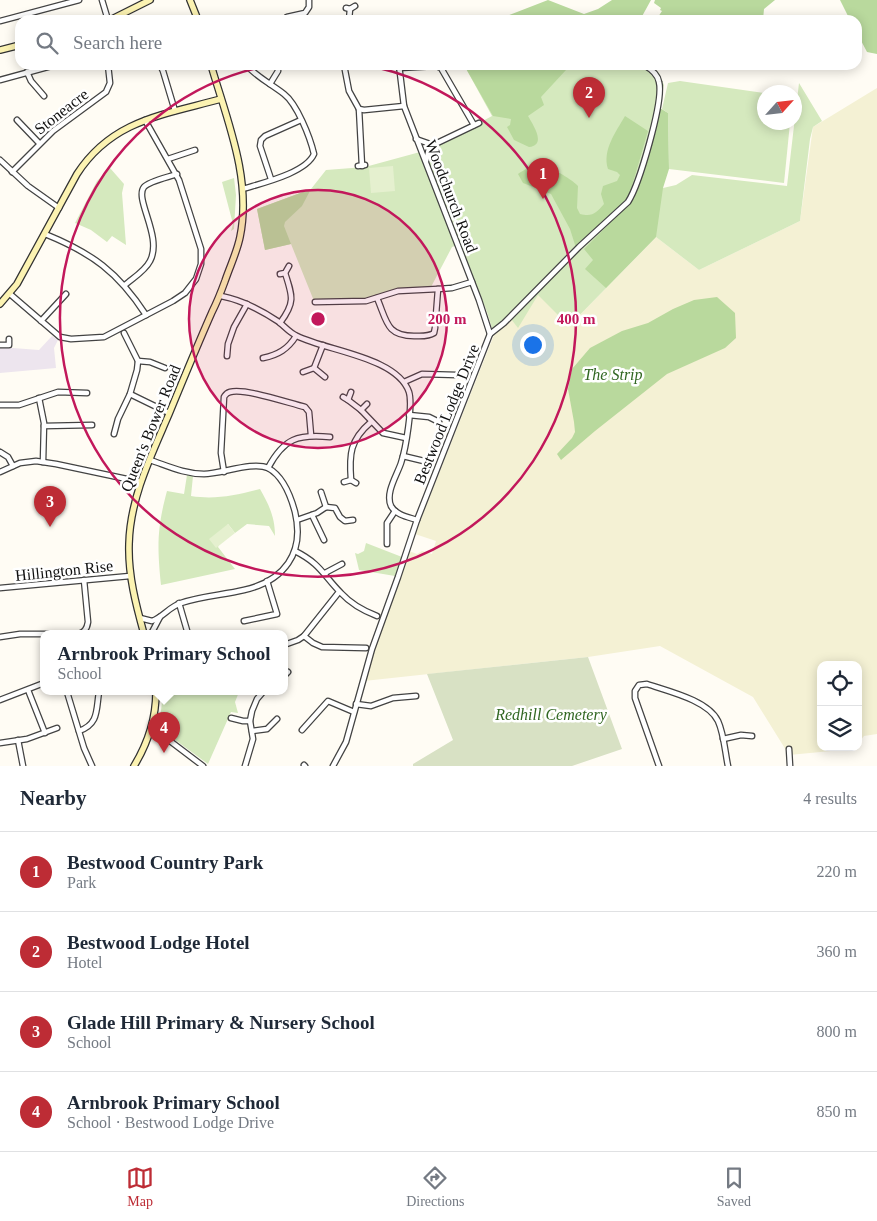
<!DOCTYPE html>
<html lang="en">
<head>
<meta charset="utf-8">
<style>
  :root { --surface:#fff; --page:#f2f2f3; --text:#1f2937; --muted:#747a83; --line:#e0e1e3; --accent:#bd2c35 }
  body { margin:0; font-family:Georgia,serif; background:var(--page); color:var(--text) }
  .controls { position:absolute; right:15px; bottom:15px; display:grid; overflow:hidden; border-radius:10px; box-shadow:0 2px 12px #0003 }
  .controls button { width:45px; height:45px; display:grid; place-items:center; padding:0; border:0; border-bottom:1px solid var(--line); background:var(--surface); color:var(--text); font:25px sans-serif }
  .compass { position:absolute; left:757px; top:85px; width:45px; height:45px; border-radius:50%; background:var(--surface); box-shadow:0 2px 12px #0003; rotate:63deg }
  .you { position:absolute; left:532px; top:344px; width:18px; height:18px; margin:-12px; border:4px solid #fff; border-radius:50%; background:#1a73e8; box-shadow:0 0 0 8px #1a73e833 }
  .badge { display:grid; place-items:center; width:32px; height:32px; border-radius:50%; background:var(--accent); color:#fff; font-size:16px; font-weight:700 }
  .pin { position:absolute; translate:-50% -41px; filter:drop-shadow(0 1px 2px #0008) }
  .pin::after { content:''; position:absolute; top:26px; width:18px; height:15px; background:inherit; clip-path:polygon(0 0,100% 0,50% 100%) }
  .popup { position:absolute; left:40px; top:630px; width:248px; height:65px; box-sizing:border-box; display:grid; place-content:center; border-radius:10px; background:var(--surface); filter:drop-shadow(0 1px 4px #0005); font-size:16px; white-space:nowrap; color:var(--muted) }
  .popup b { font-size:19px; color:var(--text) }
  .popup::after { content:''; position:absolute; left:50%; top:100%; margin-left:-10px; border:10px solid transparent; border-top-color:var(--surface) }
  .list { margin:0; padding:0; list-style:none }
  h2 { display:flex; justify-content:space-between; align-items:center; height:65px; margin:0; padding:0 20px; font-size:21px }
  h2 small { font-size:16px; font-weight:400; color:var(--muted) }
  .list li { display:grid; grid-template-columns:32px 1fr auto; gap:15px; align-items:center; box-sizing:border-box; height:80px; padding:0 20px; border-top:1px solid var(--line) }
  .list b { display:block; font-size:19px; white-space:nowrap }
  .list p { margin:0; font-size:16px; white-space:nowrap; color:var(--muted) }
  .list em { font-size:16px; font-style:normal; color:var(--muted) }
  .icon { flex:none; width:28px; height:28px; fill:none; stroke:currentColor; stroke-width:2; stroke-linecap:round; stroke-linejoin:round }
  .map { position:relative; flex:none; width:877px; height:766px; overflow:hidden }
  .search { position:absolute; background:var(--surface); box-shadow:0 2px 12px #0003; left:15px; right:15px; top:15px; height:55px; display:flex; align-items:center; gap:12px; box-sizing:border-box; padding:0 18px; border-radius:15px; color:var(--muted); font-size:19px }
  .sheet { height:385px; background:var(--surface) }
  nav { display:flex; justify-content:space-around; align-items:center; box-sizing:border-box; height:70px; border-top:1px solid var(--line); background:var(--surface); font-size:14px; color:var(--muted) }
  nav a { display:grid; justify-items:center; gap:2px }
  nav .on { color:var(--accent) }
  .map>svg:first-child { display:block }
  .industrial { fill:#ede5ee }
  .farmland { fill:#f4f1d4 }
  .green { fill:#d5e9be }
  .forest { fill:#b9d99d }
  .cemetery { fill:#d8e1c4 }
  .pitch { fill:#e5f0cf }
  .lines { fill:none; stroke-linecap:round; stroke-linejoin:round }
  .street-casing { stroke:#434343; stroke-width:7 }
  .secondary-casing { stroke:#323232; stroke-width:8 }
  .street { stroke:#fff; stroke-width:4.5 }
  .secondary { stroke:#fcf3b2; stroke-width:5.5 }
  .ring { fill:none; stroke:#c2185b; stroke-width:2.5 }
  .labels { text-anchor:middle; stroke-width:5; stroke-linejoin:round; paint-order:stroke }
  .street-label { font-size:16px; fill:#101010; stroke:#fff }
  .park-label { font-size:16px; font-style:italic; fill:#316722; stroke:#fff }
  .centre { fill:#c2185b; stroke:#fff; stroke-width:2.5 }
  .ring-label { font-size:15px; text-anchor:middle; font-weight:bold; fill:#c2185b; stroke:#fff; stroke-width:5; stroke-linejoin:round; paint-order:stroke }
</style>
</head>
<body>
<div class="map">
<svg width="877" height="766" viewBox="0 0 877 766">
  <rect width="100%" height="100%" fill="#fffcf4"/>
  <!-- industrial -->
  <polygon class="industrial" points="52,336 58,340 54,348 56,368 0,373 0,347 39,350"/>
  <!-- farmland -->
  <polygon class="farmland" points="877,88 877,734 864,736 858,743 858,665 821,665 821,747 854,747 852,749 789,755 753,697 660,646 588,657 364,681 409,551 417,554 422,551 432,554 436,541 415,534 494,335 538,294 570,325 656,237 699,270 800,221 813,127"/>
  <!-- green -->
  <g class="green">
    <polygon points="464,65 651,65 659,73 664,85 639,188 663,188 676,185 692,175 787,186 799,83 822,121 813,127 810,139 800,221 699,270 656,237 569,326 538,295 518,328 511,319 494,335 487,312 460,244 452,247 431,287 406,288 371,298 314,301 291,244 265,250 257,209 311,189 326,170 365,167 431,149 492,116"/>
    <polygon points="680,81 764,93 764,122 790,123 784,183 669,169 668,113 662,109 668,83"/>
    <polygon points="110,168 124,184 122,193 126,245 112,236 107,242 91,230 75,223 97,181"/>
    <polygon points="234,178 236,195 234,229 231,231 233,224 222,182"/>
    <path d="M187 475 193 476 191 496C216 500 236 495 260 489 269 505 275 517 275 536L269 526 247 524 235 533 228 524 218 547 235 569 161 585C157 546 157 528 167 491L184 494Z"/>
    <polygon points="366,543 402,557 395,576 359,570 355,553 358,554 364,551"/>
    <polygon points="163,692 239,692 235,702 238,713 231,712 208,764 163,731 160,720"/>
  </g>
  <!-- forest -->
  <g class="forest">
    <polygon points="548,0 584,14 598,9 612,0 651,0 640,20 463,20 477,16 507,16"/>
    <polygon points="655,0 775,0 764,9 763,20 656,20 662,11 660,10 661,8 654,3"/>
    <polygon points="840,0 877,0 877,54 867,52 857,33 857,20 850,20"/>
    <path d="M464 65H589L578 70H566L541 97 544 105 528 116C533 125 547 145 529 147L514 140 507 127 510 125 511 119 493 116Z"/>
    <polygon points="660,108 668,113 669,169 663,188 656,237 606,288 585,269 593,260 584,249 634,199 643,174"/>
    <path d="M625 116 648 131 630 193 625 201 576 248 570 229 551 194 523 183 518 174C521 172 525 169 529 168 543 162 568 176 578 186L577 208 580 214C593 217 596 213 604 204L601 194 603 186 617 181 620 175 617 172 608 169C602 150 616 132 625 116Z"/>
    <polygon points="311,189 302,206 285,222 284,226 291,244 265,250 257,209"/>
    <polygon points="717,297 735,313 736,338 725,348 667,374 595,431 561,460 557,454 572,438 575,432 574,422 568,389 572,369 590,348 622,331 648,323 673,309 694,300"/>
  </g>
  <!-- cemetery -->
  <polygon class="cemetery" points="588,657 622,749 572,766 413,766 413,764 453,740 427,674"/>
  <!-- pitch -->
  <g class="pitch">
    <polygon points="393,166 395,191 371,193 369,168"/>
    <polygon points="228,524 235,533 216,548 209,539"/>
  </g>
  <g class="lines">
    <defs>
      <g id="street">
        <polyline points="102,0 108,20"/>
        <polyline points="346,8 350,9 355,6"/>
        <polyline points="287,17 305,13 309,7 309,0"/>
        <polyline points="349,20 350,9"/>
        <polyline points="0,21 79,0"/>
        <polyline points="160,65 163,71 175,111"/>
        <polyline points="344,65 349,91 359,109 362,166"/>
        <polyline points="399,65 404,106 479,300 490,334"/>
        <polyline points="399,68 436,66 441,68 474,125"/>
        <polyline points="27,72 31,81 44,96"/>
        <polyline points="0,80 55,65"/>
        <polyline points="270,84 278,71 278,65"/>
        <polyline points="359,109 364,110 404,106"/>
        <polyline points="17,120 39,143"/>
        <polyline points="416,139 433,145 479,123"/>
        <polyline points="168,159 195,150"/>
        <polyline points="0,160 28,186 59,208"/>
        <polyline points="426,161 429,149 433,145"/>
        <polyline points="358,166 365,165"/>
        <polyline points="12,172 53,131 106,92 110,83 108,65"/>
        <polyline points="271,179 260,146 261,140 265,136 301,120"/>
        <path d="M243 189C262 183 306 173 314 154 310 137 297 104 284 94 271 84 257 77 246 65"/>
        <path d="M45 234C92 253 118 272 146 315"/>
        <polyline points="280,274 285,273 289,266"/>
        <path d="M125 285C133 278 145 271 150 261 163 237 134 199 144 187 149 181 169 177 177 174"/>
        <polyline points="10,294 60,337 71,339 104,337 173,301 185,293 196,279 201,264 201,249 179,180 145,120"/>
        <path d="M221 296C242 300 261 310 279 322 285 327 290 333 297 336 327 351 397 357 409 392 413 405 406 448 401 463 397 475 385 493 391 506 396 515 408 517 417 520"/>
        <path d="M377 298C387 321 386 336 414 336 421 336 428 337 434 333L435 328 438 289"/>
        <polyline points="315,302 366,301 398,291 438,289 452,288 472,282"/>
        <polyline points="41,321 66,294"/>
        <path d="M280 323C295 303 293 297 285 273"/>
        <polyline points="0,345 9,345 9,339"/>
        <polyline points="227,356 228,344 234,327 247,304"/>
        <path d="M263 358C278 355 288 349 296 336"/>
        <polyline points="138,361 150,362 165,368"/>
        <polyline points="314,368 325,377"/>
        <polyline points="303,372 314,368 323,345"/>
        <polyline points="404,382 422,374 457,375"/>
        <polyline points="130,394 169,413"/>
        <polyline points="343,397 348,400 351,392"/>
        <polyline points="39,398 44,423 43,462"/>
        <polyline points="348,400 361,410 383,433 406,438"/>
        <polyline points="0,405 19,405 58,392 87,393"/>
        <polyline points="361,410 367,404"/>
        <polyline points="409,415 429,417 439,422"/>
        <polyline points="44,426 92,425"/>
        <polyline points="114,434 118,419 130,394 137,370 138,361 124,333"/>
        <polyline points="0,452 8,457 13,466"/>
        <polyline points="403,456 428,462"/>
        <path d="M268 468C284 438 298 434 330 437"/>
        <polyline points="0,472 20,463 36,461 56,464 141,482"/>
        <path d="M224 472 221 453 224 397C226 394 226 393 230 392 246 388 288 403 305 407L309 412 311 435"/>
        <path d="M351 480C349 454 350 440 371 422"/>
        <polyline points="344,482 351,480 356,483"/>
        <polyline points="321,492 326,507"/>
        <polyline points="326,507 335,508 340,517 345,521 353,520"/>
        <polyline points="312,515 324,540"/>
        <polyline points="297,520 317,513 326,507"/>
        <polyline points="387,544 387,523 395,511"/>
        <path d="M295 551C321 564 323 575 341 593 351 604 364 611 377 616"/>
        <polyline points="325,573 342,564"/>
        <polyline points="0,588 130,576"/>
        <polyline points="179,603 188,634"/>
        <path d="M140 618 152 621C163 617 169 607 181 603 201 596 223 595 244 590 284 581 305 553 295 512 291 497 283 476 268 468 253 461 221 474 204 474 184 474 168 466 150 460"/>
        <polyline points="244,621 277,614 267,581"/>
        <polyline points="151,634 160,617"/>
        <polyline points="304,636 313,643 322,647 366,648"/>
        <path d="M0 637 20 634H78C84 633 87 629 88 622L84 580"/>
        <polyline points="284,645 298,640 304,636 339,592"/>
        <polyline points="284,676 288,672"/>
        <polyline points="28,690 45,733"/>
        <polyline points="67,692 84,748 92,766"/>
        <polyline points="0,700 44,683"/>
        <polyline points="356,704 371,706 393,698 416,696"/>
        <polyline points="231,718 243,721 250,721"/>
        <polyline points="302,730 328,701 354,712"/>
        <path d="M79 731C99 724 96 710 99 692"/>
        <polyline points="252,731 267,729 277,719"/>
        <polyline points="150,733 170,741 203,766"/>
        <polyline points="723,739 741,735 752,736"/>
        <polyline points="18,740 23,766"/>
        <polyline points="0,743 27,739 57,728"/>
        <polyline points="789,749 790,766"/>
        <polyline points="304,765 305,766"/>
        <polyline points="245,766 253,739 250,721 252,711 257,699 263,692"/>
        <path d="M333 766 346 742 372 649 398 577 417 520 490 334 504 323 579 247 628 202C639 185 664 101 659 82 658 75 651 69 644 65"/>
        <path d="M659 766 635 698V691L639 685 647 684C667 691 708 700 718 721 724 734 725 752 728 766"/>
      </g>
      <g id="secondary">
        <polyline points="190,0 198,20"/>
        <polyline points="110,20 150,0"/>
        <polyline points="0,50 20,45"/>
        <path d="M0 304 17 284 77 174C112 120 163 115 221 99"/>
        <path d="M144 634C136 605 128 575 129 544 130 498 151 456 169 414 183 380 197 346 212 312 217 302 221 292 225 281 230 266 237 252 240 237 252 179 227 120 211 65"/>
        <path d="M134 766C148 743 156 719 156 692"/>
      </g>
    </defs>
    <!-- street casing -->
    <use href="#street" class="street-casing"/>
    <!-- secondary casing -->
    <use href="#secondary" class="secondary-casing"/>
    <!-- street -->
    <use href="#street" class="street"/>
    <!-- secondary -->
    <use href="#secondary" class="secondary"/>
  </g>
  <!-- distance rings -->
  <circle cx="318" cy="319" r="129" fill="#c2185b" fill-opacity=".12"/>
  <g class="ring">
    <circle cx="318" cy="319" r="129"/>
    <path d="M365 65A258 258 0 1 1 271 65"/>
  </g>
  <g class="labels">
    <!-- street labels -->
    <g class="street-label">
      <text transform="translate(61 111) rotate(-38)" y="6">Stoneacre</text>
      <text transform="translate(452 196) rotate(69)" y="6">Woodchurch Road</text>
      <text transform="translate(446 414) rotate(-68)" y="6">Bestwood Lodge Drive</text>
      <text transform="translate(150 428) rotate(-68)" y="6">Queen's Bower Road</text>
      <text transform="translate(64 570) rotate(-6)" y="6">Hillington Rise</text>
    </g>
    <!-- park labels -->
    <g class="park-label">
      <text x="613" y="380">The Strip</text>
      <text x="551" y="720">Redhill Cemetery</text>
    </g>
  </g>
  <circle cx="318" cy="319" r="8" class="centre"/>
  <g class="ring-label">
    <text x="447" y="324">200 m</text>
    <text x="576" y="324">400 m</text>
  </g>
</svg>
<div class="controls">
<button><svg class="icon" aria-label="locate" viewBox="0 0 24 24"><circle cx="12" cy="12" r="6"/><path d="M12 2v4M12 18v4M2 12h4M18 12h4"/></svg></button>
<button><svg class="icon" aria-label="layers" viewBox="0 0 24 24"><path d="M12 4l9 5-9 5-9-5zM3 14l9 5 9-5"/></svg></button>
</div>
<svg class="compass" viewBox="-18 -18 36 36"><path d="M0-13l5 13h-10z" fill="#e53935"/><path d="M0 13l5-13h-10z" fill="#747a83"/></svg>
<div class="you"></div>
<div class="pin badge" style="left:543px;top:199px">1</div>
<div class="pin badge" style="left:589px;top:118px">2</div>
<div class="pin badge" style="left:50px;top:527px">3</div>
<div class="pin badge" style="left:164px;top:753px">4</div>
<div class="popup"><b>Arnbrook Primary School</b>School</div>
<div class="search"><svg class="icon" aria-label="search" viewBox="0 0 24 24"><circle cx="10" cy="10" r="6"/><path d="M15 15l6 6"/></svg>Search here</div>
</div>
<section class="sheet">
<h2>Nearby<small>4 results</small></h2>
<ul class="list">
<li><span class="badge">1</span><div><b>Bestwood Country Park</b><p>Park</p></div><em>220 m</em></li>
<li><span class="badge">2</span><div><b>Bestwood Lodge Hotel</b><p>Hotel</p></div><em>360 m</em></li>
<li><span class="badge">3</span><div><b>Glade Hill Primary &amp; Nursery School</b><p>School</p></div><em>800 m</em></li>
<li><span class="badge">4</span><div><b>Arnbrook Primary School</b><p>School · Bestwood Lodge Drive</p></div><em>850 m</em></li>
</ul>
</section>
<nav>
<a class="on"><svg class="icon" aria-label="map" viewBox="0 0 24 24"><path d="M3 6l6-2 6 2 6-2v14l-6 2-6-2-6 2zM9 4v14M15 6v14"/></svg>Map</a>
<a><svg class="icon" aria-label="directions" viewBox="0 0 24 24"><path d="M12 3l9 9-9 9-9-9zM9 14v-3h6M13 9l2 2-2 2"/></svg>Directions</a>
<a><svg class="icon" aria-label="saved" viewBox="0 0 24 24"><path d="M7 4h10v16l-5-4-5 4z"/></svg>Saved</a>
</nav>
</body>
</html>
